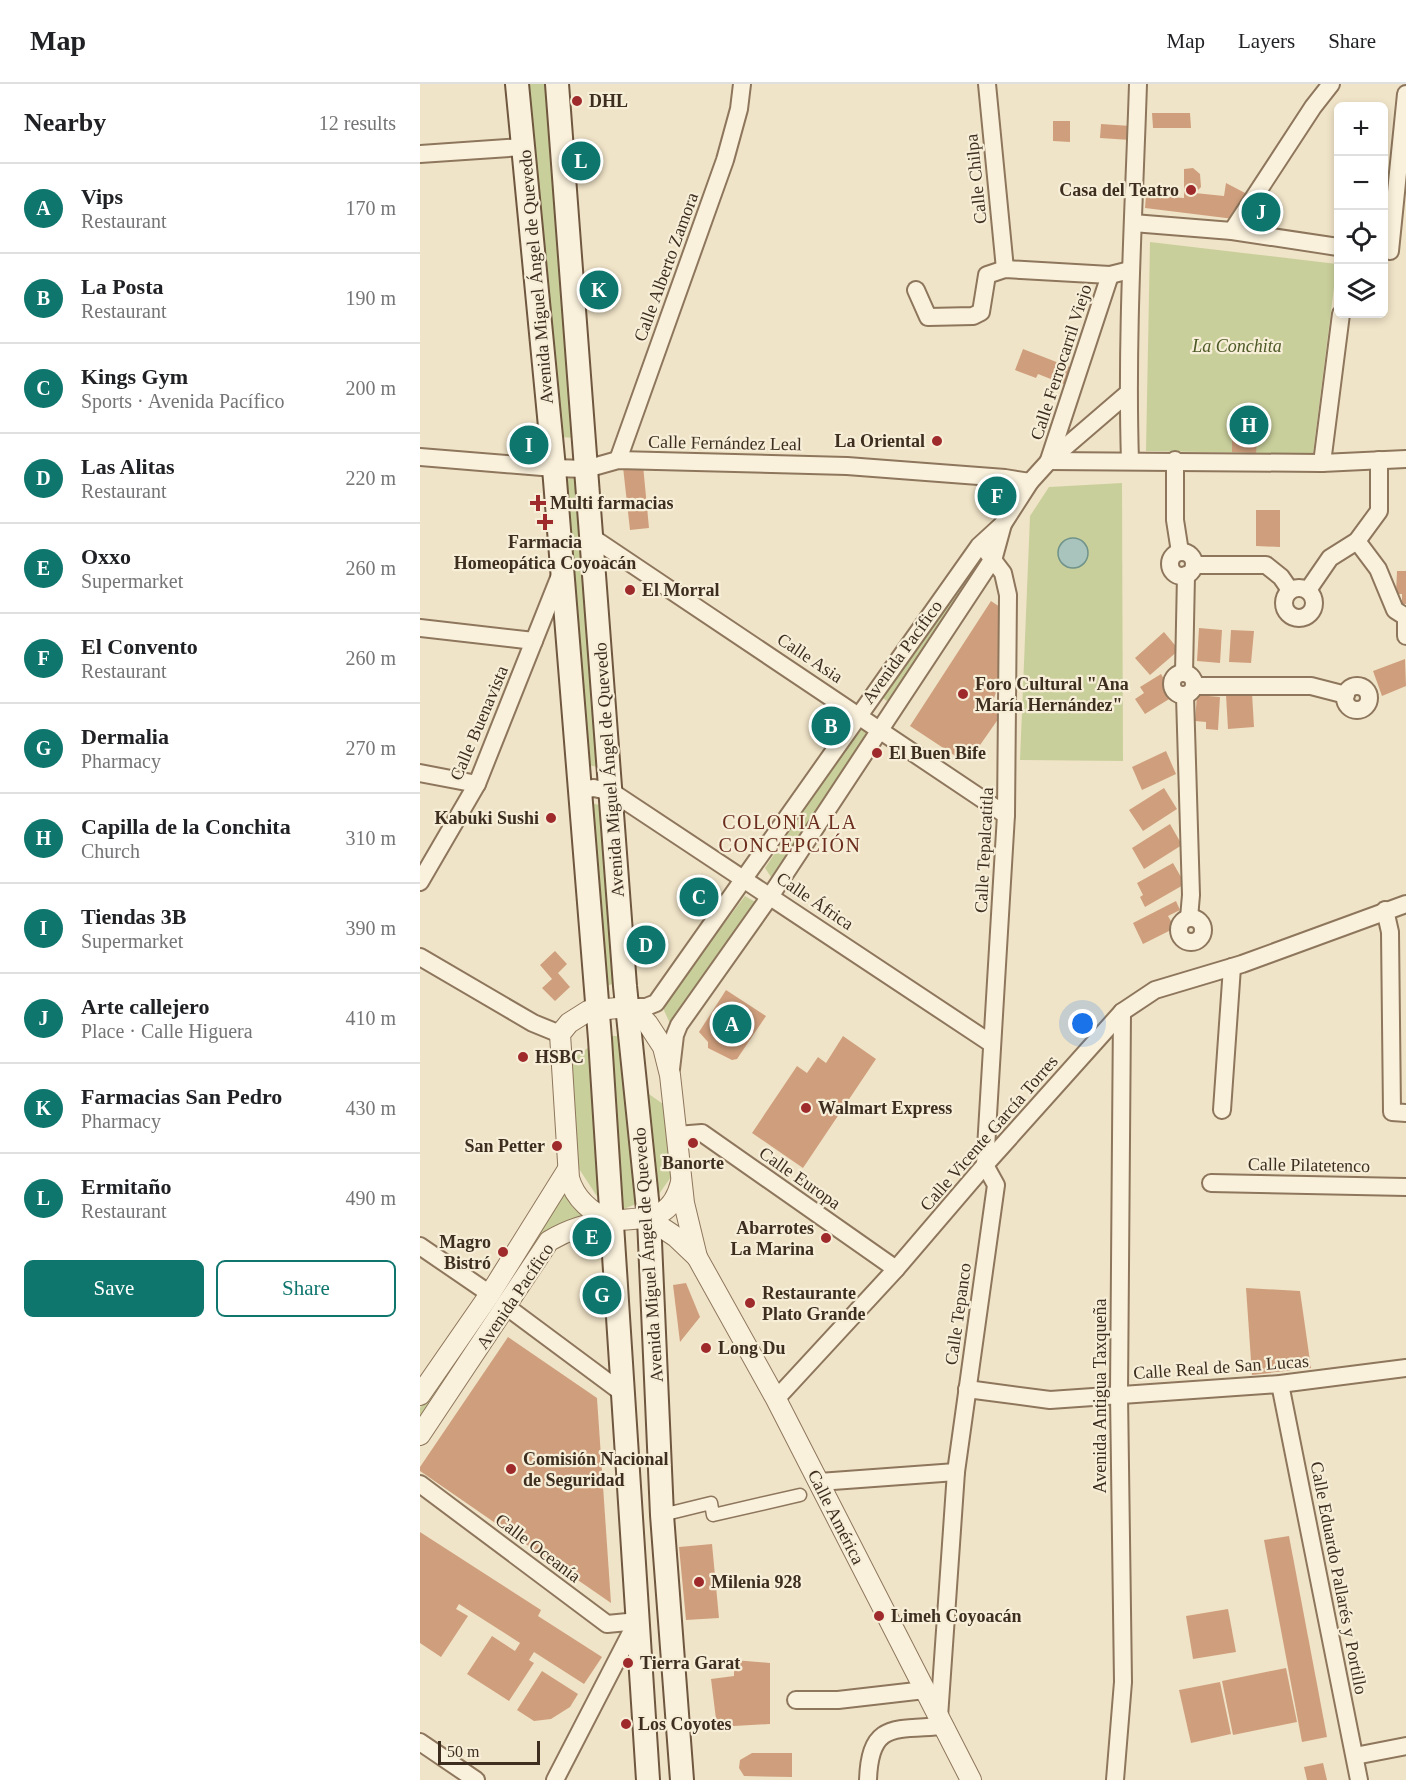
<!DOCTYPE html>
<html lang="en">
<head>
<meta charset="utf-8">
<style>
  :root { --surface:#fff; --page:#f2f2f2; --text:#202124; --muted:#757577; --line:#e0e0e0; --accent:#0f766e }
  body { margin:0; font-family:Georgia,serif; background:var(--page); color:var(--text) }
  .controls { position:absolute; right:18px; top:18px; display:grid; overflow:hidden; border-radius:9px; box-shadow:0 3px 9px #0003 }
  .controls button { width:54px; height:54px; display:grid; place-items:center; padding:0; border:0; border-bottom:2px solid var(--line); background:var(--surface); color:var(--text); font:30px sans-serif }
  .scale { position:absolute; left:18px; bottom:15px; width:102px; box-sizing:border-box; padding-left:6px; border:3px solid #3d2e20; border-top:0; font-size:16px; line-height:21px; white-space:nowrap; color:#3d2e20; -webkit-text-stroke:4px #f7eed8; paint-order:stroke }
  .you { position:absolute; left:663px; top:940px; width:21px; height:21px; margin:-15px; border:4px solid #fff; border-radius:50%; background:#1a73e8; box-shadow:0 0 0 9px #1a73e833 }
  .badge { display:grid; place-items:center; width:39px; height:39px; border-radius:50%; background:var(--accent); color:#fff; font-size:20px; font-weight:700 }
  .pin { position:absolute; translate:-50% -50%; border:3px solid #fff; box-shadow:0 2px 6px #0006 }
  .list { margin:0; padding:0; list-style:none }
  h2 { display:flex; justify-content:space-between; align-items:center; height:78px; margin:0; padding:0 24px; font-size:26px }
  h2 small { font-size:20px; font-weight:400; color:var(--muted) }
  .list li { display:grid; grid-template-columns:39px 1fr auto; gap:18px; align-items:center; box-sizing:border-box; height:90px; padding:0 24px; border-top:2px solid var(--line) }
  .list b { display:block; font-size:22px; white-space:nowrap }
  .list p { margin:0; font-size:20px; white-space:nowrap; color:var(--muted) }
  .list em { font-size:20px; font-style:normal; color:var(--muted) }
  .actions { display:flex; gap:12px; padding:18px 24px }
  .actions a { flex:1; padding:14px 0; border:2px solid var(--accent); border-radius:9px; text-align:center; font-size:21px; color:var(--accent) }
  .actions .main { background:var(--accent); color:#fff }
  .icon { flex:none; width:33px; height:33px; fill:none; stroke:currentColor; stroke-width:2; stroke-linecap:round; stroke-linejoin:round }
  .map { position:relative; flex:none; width:986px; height:1696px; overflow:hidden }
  header { display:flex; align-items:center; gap:36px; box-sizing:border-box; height:84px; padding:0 30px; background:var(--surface); border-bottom:2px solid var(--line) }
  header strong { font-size:28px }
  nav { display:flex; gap:33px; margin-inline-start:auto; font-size:21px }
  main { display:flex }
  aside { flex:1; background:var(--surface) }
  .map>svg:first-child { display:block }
  .green { fill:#c9cf9b }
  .water { fill:#a9c4bc; stroke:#6f938a; stroke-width:1.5 }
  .building { fill:#cf9f7d }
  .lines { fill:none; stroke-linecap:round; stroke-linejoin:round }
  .pedestrian-casing { stroke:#8d765c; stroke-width:15 }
  .minor-casing { stroke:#8d765c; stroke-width:20 }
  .tertiary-casing { stroke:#8d765c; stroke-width:22 }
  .secondary-casing { stroke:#6f573f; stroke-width:26 }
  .pedestrian { stroke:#faf1dc; stroke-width:12 }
  .minor { stroke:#faf1dc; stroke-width:16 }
  .tertiary { stroke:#faf1dc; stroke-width:20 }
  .secondary { stroke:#faf1dc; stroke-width:22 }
  .poi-dot { fill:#9e2a2b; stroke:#f7eed8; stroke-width:2 }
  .labels { text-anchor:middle; stroke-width:4.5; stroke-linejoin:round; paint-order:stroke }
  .poi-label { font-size:18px; font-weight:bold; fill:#3d2e20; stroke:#f7eed8; text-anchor:start }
  .street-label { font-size:18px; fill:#3d2e20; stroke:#f7eed8 }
  .park-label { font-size:18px; font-style:italic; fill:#4d5a26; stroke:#f7eed8 }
  .neighbourhood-label { font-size:20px; letter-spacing:1.5px; fill:#6b2e1e; stroke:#f7eed8 }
</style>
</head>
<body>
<header>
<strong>Map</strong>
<nav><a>Map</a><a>Layers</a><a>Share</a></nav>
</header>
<main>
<aside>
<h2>Nearby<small>12 results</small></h2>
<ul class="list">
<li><span class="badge">A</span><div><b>Vips</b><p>Restaurant</p></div><em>170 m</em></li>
<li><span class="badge">B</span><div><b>La Posta</b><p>Restaurant</p></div><em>190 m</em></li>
<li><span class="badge">C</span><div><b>Kings Gym</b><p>Sports · Avenida Pacífico</p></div><em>200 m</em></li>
<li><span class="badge">D</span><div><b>Las Alitas</b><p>Restaurant</p></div><em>220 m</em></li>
<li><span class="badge">E</span><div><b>Oxxo</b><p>Supermarket</p></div><em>260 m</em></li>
<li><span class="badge">F</span><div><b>El Convento</b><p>Restaurant</p></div><em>260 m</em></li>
<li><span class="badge">G</span><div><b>Dermalia</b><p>Pharmacy</p></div><em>270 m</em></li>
<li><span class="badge">H</span><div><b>Capilla de la Conchita</b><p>Church</p></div><em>310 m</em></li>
<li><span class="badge">I</span><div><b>Tiendas 3B</b><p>Supermarket</p></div><em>390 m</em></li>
<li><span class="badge">J</span><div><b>Arte callejero</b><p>Place · Calle Higuera</p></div><em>410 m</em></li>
<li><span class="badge">K</span><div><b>Farmacias San Pedro</b><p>Pharmacy</p></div><em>430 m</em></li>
<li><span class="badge">L</span><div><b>Ermitaño</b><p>Restaurant</p></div><em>490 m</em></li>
</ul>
<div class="actions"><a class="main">Save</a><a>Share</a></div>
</aside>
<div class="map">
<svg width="986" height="1696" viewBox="0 0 986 1696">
  <rect width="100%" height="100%" fill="#f0e4c8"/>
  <!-- green -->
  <g class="green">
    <polygon points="107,0 129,0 156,354 139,353"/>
    <polygon points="730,158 917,180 893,370 726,367"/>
    <polygon points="141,394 158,395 181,683 163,681"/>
    <polygon points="702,399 703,677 600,676 610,432 629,403"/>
    <polygon points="545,500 545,507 467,617 460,612"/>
    <polygon points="441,641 451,647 351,793 345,784"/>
    <polygon points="172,719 182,722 199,898 186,902"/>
    <polygon points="325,812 337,819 253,946 242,922"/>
    <polygon points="189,952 204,952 216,1120 201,1126"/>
    <polygon points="169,963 180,1117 154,1077 147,979"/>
    <polygon points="226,1008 243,1020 251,1093 234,1117"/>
    <polygon points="146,1103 170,1134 134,1143 0,1337 0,1324"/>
  </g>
  <!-- water -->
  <circle class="water" cx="653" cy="469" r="15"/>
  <!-- building -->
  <g class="building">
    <polygon points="732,29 770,29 771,44 733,44"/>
    <polygon points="633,37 650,37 650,58 633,57"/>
    <polygon points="681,40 711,42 710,56 680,54"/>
    <polygon points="773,84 780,90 781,103 775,109 804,112 806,99 827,110 814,135 725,124 726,111 764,114 764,85"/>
    <polygon points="603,265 652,284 646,301 618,290 616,294 595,286"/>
    <polygon points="820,322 840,322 836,369 812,368 812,354 821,355"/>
    <polygon points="223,381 229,444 210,446 203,383"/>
    <polygon points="836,426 860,426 860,463 836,462"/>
    <polygon points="977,487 986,487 986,520 982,520 982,510 976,510"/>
    <polygon points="571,517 583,525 580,596 571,623 581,631 551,674 546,672 543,677 490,642"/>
    <polygon points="779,544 802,546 800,579 777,577"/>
    <polygon points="811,546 834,547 831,579 809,578"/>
    <polygon points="744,548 759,566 730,591 715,574"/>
    <polygon points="985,575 986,602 962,612 953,587"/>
    <polygon points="741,590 754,612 725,630 715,615 724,609 720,603"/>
    <polygon points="832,609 834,643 808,645 806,611"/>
    <polygon points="777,611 800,613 798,646 786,645 786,638 775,637"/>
    <polygon points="746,667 756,690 722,706 712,683"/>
    <polygon points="744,704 757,725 723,747 709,726"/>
    <polygon points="750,740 762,761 724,785 712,764"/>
    <polygon points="753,779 765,800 725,823 720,813 723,811 717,799"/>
    <polygon points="756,817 760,826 748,832 755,844 723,860 713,839"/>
    <polygon points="135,867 147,880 138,889 150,903 135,917 122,904 132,895 120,881"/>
    <polygon points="306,906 346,932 317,975 312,976 288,964 288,958 279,948"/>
    <polygon points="423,952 456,975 383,1084 332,1049 377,982 387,989 398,973 406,979"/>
    <polygon points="266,1199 280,1233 260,1258 253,1201"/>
    <polygon points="826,1204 880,1207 891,1284 832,1291"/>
    <polygon points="88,1253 177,1314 191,1519 0,1387 0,1383"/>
    <polygon points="0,1448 121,1526 118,1532 182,1573 164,1600 114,1568 109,1576 114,1579 89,1617 47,1590 72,1552 95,1567 100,1559 39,1520 36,1525 48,1532 21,1573 0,1559"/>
    <polygon points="869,1452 907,1653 882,1658 844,1456"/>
    <polygon points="292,1460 299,1534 266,1536 259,1463"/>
    <polygon points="808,1525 816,1568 773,1575 766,1532"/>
    <polygon points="314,1576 350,1579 350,1640 297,1643 291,1595 314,1592"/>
    <polygon points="866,1584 877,1638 813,1651 802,1597"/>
    <polygon points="122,1587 158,1610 150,1623 131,1635 114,1637 97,1626"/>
    <polygon points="800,1598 811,1650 771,1659 759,1606"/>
    <polygon points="332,1669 372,1669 372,1693 324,1692 319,1684 320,1676"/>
    <polygon points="903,1679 907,1696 887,1696 884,1683"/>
  </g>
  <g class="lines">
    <defs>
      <polyline id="pedestrian" points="242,1431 291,1419 293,1431 380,1411"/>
      <g id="minor">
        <polyline points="567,0 585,185"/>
        <polyline points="0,70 103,63"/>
        <polyline points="713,139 812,147 918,163"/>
        <polyline points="812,147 893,23 911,0"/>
        <polyline points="970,167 986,10"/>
        <polyline points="496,206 508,233 553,232 561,228 567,191 585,185 690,191 710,186"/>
        <polyline points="0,373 134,384 166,385 198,376 427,382 585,394 610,398"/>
        <polyline points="198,376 305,76 319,25 322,0"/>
        <polyline points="629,376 690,191"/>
        <polyline points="755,376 755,436 760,468"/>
        <polyline points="629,377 902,379 986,375"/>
        <path d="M710 377C706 251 714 126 718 0"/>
        <polyline points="902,379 921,230"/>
        <polyline points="170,452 586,731"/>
        <polyline points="937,457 958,485 975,526 986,533"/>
        <circle cx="762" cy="480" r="12"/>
        <polyline points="774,481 846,481 861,493 870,506"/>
        <circle cx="879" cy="519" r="15"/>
        <polyline points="888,506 910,474 937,457 959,427 959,376"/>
        <polyline points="986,538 986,552"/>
        <polyline points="0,544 114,557"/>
        <circle cx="763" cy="600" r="11"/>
        <polyline points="764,589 766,491"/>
        <polyline points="775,602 891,602 926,611"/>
        <circle cx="937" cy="614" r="12"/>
        <polyline points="765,612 771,811 769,834"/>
        <polyline points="0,689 57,700"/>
        <polyline points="159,706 174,704 192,708 572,960"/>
        <polyline points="0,798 57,700 141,489"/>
        <polyline points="965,826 970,848 972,1028 986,1029"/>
        <circle cx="771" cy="846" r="12"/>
        <polyline points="0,873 113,939 140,950"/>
        <polyline points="207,923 226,923 236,919 559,462 583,440 610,398 629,377 708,309"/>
        <polyline points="251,985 255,951 259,941 351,811 574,473 583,440"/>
        <polyline points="802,1026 812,883"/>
        <polyline points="257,1051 282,1049 476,1185"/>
        <polyline points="565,1081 586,731 588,511 583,489 567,468"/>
        <polyline points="791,1099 986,1103"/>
        <polyline points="0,1162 70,1210"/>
        <polyline points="87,1223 204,1310"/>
        <polyline points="860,1300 939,1696"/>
        <polyline points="547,1305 630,1316 860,1300 986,1284"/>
        <polyline points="356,1315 476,1185 565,1081 702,928 735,906 822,880 986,820"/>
        <polyline points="399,1398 536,1388"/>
        <polyline points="0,1400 187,1540 218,1537"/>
        <polyline points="376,1616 418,1616 505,1606"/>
        <polyline points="519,1633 536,1388 576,1101 565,1081"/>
        <polyline points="0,1658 56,1696"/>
        <polyline points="935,1672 986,1662"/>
        <polyline points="135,1696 217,1537"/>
        <path d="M448 1696C450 1637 475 1646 524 1642"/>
        <polyline points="695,1696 703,1598 699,1310 702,928"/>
      </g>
      <g id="tertiary">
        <polyline points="229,1135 256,1153 277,1173"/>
        <path d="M191 1137C172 1129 155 1115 149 1094L140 950 149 939 168 927 207 923 218 929 228 940 243 963 250 991 264 1119 277 1173 356 1315 551 1696"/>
        <polyline points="0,1311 70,1210 148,1085"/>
        <path d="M0 1351 129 1157C149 1145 169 1139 191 1137 224 1133 251 1139 261 1098"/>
      </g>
      <g id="secondary">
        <polyline points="97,0 134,384 180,955 228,1696"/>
        <polyline points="137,0 205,902 229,1135 242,1431 262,1696"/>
      </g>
    </defs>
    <!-- pedestrian casing -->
    <use href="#pedestrian" class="pedestrian-casing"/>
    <!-- minor casing -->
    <use href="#minor" class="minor-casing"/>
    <!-- tertiary casing -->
    <use href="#tertiary" class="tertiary-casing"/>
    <!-- secondary casing -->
    <use href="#secondary" class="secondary-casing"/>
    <!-- pedestrian -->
    <use href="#pedestrian" class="pedestrian"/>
    <!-- minor -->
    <use href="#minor" class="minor"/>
    <!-- tertiary -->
    <use href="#tertiary" class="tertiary"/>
    <!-- secondary -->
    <use href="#secondary" class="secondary"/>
  </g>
  <!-- markers -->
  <g class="poi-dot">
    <circle cx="157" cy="17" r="6"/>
    <circle cx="771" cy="106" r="6"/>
    <circle cx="517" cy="357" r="6"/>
    <path d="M115 410h6v6h6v6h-6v6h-6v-6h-6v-6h6z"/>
    <path d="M122 429h6v6h6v6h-6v6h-6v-6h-6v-6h6z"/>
    <circle cx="210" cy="506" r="6"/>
    <circle cx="543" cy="610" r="6"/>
    <circle cx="457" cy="669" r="6"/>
    <circle cx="131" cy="734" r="6"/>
    <circle cx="103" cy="973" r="6"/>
    <circle cx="386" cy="1024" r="6"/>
    <circle cx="273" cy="1059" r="6"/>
    <circle cx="137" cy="1062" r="6"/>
    <circle cx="406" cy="1154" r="6"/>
    <circle cx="83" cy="1168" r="6"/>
    <circle cx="330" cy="1219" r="6"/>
    <circle cx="286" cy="1264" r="6"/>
    <circle cx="91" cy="1385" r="6"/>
    <circle cx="279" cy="1498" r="6"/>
    <circle cx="459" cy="1532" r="6"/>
    <circle cx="208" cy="1579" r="6"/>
    <circle cx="206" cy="1640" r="6"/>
  </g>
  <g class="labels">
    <!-- poi labels -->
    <g class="poi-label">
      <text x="169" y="23">DHL</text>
      <text x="759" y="112" text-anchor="end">Casa del Teatro</text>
      <text x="505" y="363" text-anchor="end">La Oriental</text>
      <text x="130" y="425">Multi farmacias</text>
      <text x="125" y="464" text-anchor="middle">Farmacia<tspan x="125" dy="21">Homeopática Coyoacán</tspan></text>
      <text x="222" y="512">El Morral</text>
      <text x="555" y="606">Foro Cultural "Ana<tspan x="555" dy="21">María Hernández"</tspan></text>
      <text x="469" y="675">El Buen Bife</text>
      <text x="119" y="740" text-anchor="end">Kabuki Sushi</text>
      <text x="115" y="979">HSBC</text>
      <text x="398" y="1030">Walmart Express</text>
      <text x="125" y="1068" text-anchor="end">San Petter</text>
      <text x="273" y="1085" text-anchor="middle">Banorte</text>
      <text x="394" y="1150" text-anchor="end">Abarrotes<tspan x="394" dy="21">La Marina</tspan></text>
      <text x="71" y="1164" text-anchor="end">Magro<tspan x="71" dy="21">Bistró</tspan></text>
      <text x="342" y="1215">Restaurante<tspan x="342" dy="21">Plato Grande</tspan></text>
      <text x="298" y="1270">Long Du</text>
      <text x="103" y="1381">Comisión Nacional<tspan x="103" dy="21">de Seguridad</tspan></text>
      <text x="291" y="1504">Milenia 928</text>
      <text x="471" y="1538">Limeh Coyoacán</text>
      <text x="220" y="1585">Tierra Garat</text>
      <text x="218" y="1646">Los Coyotes</text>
    </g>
    <!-- street labels -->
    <g class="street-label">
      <text transform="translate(556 95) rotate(-96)" y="6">Calle Chilpa</text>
      <text transform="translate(246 183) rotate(-70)" y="6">Calle Alberto Zamora</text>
      <text transform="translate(116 193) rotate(-95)" y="6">Avenida Miguel Ángel de Quevedo</text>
      <text transform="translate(641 278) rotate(-72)" y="6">Calle Ferrocarril Viejo</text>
      <text transform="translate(305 359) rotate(1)" y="6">Calle Fernández Leal</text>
      <text transform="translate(482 568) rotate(-54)" y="6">Avenida Pacífico</text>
      <text transform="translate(390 574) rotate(34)" y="6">Calle Asia</text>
      <text transform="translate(59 639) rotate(-67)" y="6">Calle Buenavista</text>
      <text transform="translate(189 686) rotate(-94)" y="6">Avenida Miguel Ángel de Quevedo</text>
      <text transform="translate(564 766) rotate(-87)" y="6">Calle Tepalcatitla</text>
      <text transform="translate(395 817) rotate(34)" y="6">Calle África</text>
      <text transform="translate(569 1049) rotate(-49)" y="6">Calle Vicente García Torres</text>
      <text transform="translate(889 1081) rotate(1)" y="6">Calle Pilatetenco</text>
      <text transform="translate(380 1094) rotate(35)" y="6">Calle Europa</text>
      <text transform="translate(228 1171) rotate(-94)" y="6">Avenida Miguel Ángel de Quevedo</text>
      <text transform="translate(95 1212) rotate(-56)" y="6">Avenida Pacífico</text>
      <text transform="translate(538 1230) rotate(-82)" y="6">Calle Tepanco</text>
      <text transform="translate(801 1283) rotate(-4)" y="6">Calle Real de San Lucas</text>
      <text transform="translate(680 1312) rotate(-90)" y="6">Avenida Antigua Taxqueña</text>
      <text transform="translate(416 1433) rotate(63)" y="6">Calle América</text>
      <text transform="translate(118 1464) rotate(37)" y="6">Calle Oceanía</text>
      <text transform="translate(919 1494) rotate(79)" y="6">Calle Eduardo Pallarés y Portillo</text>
    </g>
    <!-- park labels -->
    <g class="park-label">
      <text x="817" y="268">La Conchita</text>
    </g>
    <!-- neighbourhood labels -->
    <g class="neighbourhood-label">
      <text x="370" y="745">COLONIA LA<tspan x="370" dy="23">CONCEPCIÓN</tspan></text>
    </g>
  </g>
</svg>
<div class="controls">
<button>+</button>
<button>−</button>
<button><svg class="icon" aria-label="locate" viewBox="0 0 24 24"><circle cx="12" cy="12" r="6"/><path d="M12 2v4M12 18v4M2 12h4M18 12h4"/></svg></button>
<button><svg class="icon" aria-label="layers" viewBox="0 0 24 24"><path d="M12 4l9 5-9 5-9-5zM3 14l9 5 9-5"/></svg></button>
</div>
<div class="scale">50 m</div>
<div class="you"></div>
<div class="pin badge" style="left:312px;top:940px">A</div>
<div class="pin badge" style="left:411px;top:642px">B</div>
<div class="pin badge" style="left:279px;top:813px">C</div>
<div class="pin badge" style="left:226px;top:861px">D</div>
<div class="pin badge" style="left:172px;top:1153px">E</div>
<div class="pin badge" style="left:577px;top:412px">F</div>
<div class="pin badge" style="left:182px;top:1211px">G</div>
<div class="pin badge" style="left:829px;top:341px">H</div>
<div class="pin badge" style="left:109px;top:361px">I</div>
<div class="pin badge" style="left:841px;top:128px">J</div>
<div class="pin badge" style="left:179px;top:206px">K</div>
<div class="pin badge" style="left:161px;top:77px">L</div>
</div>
</main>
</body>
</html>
